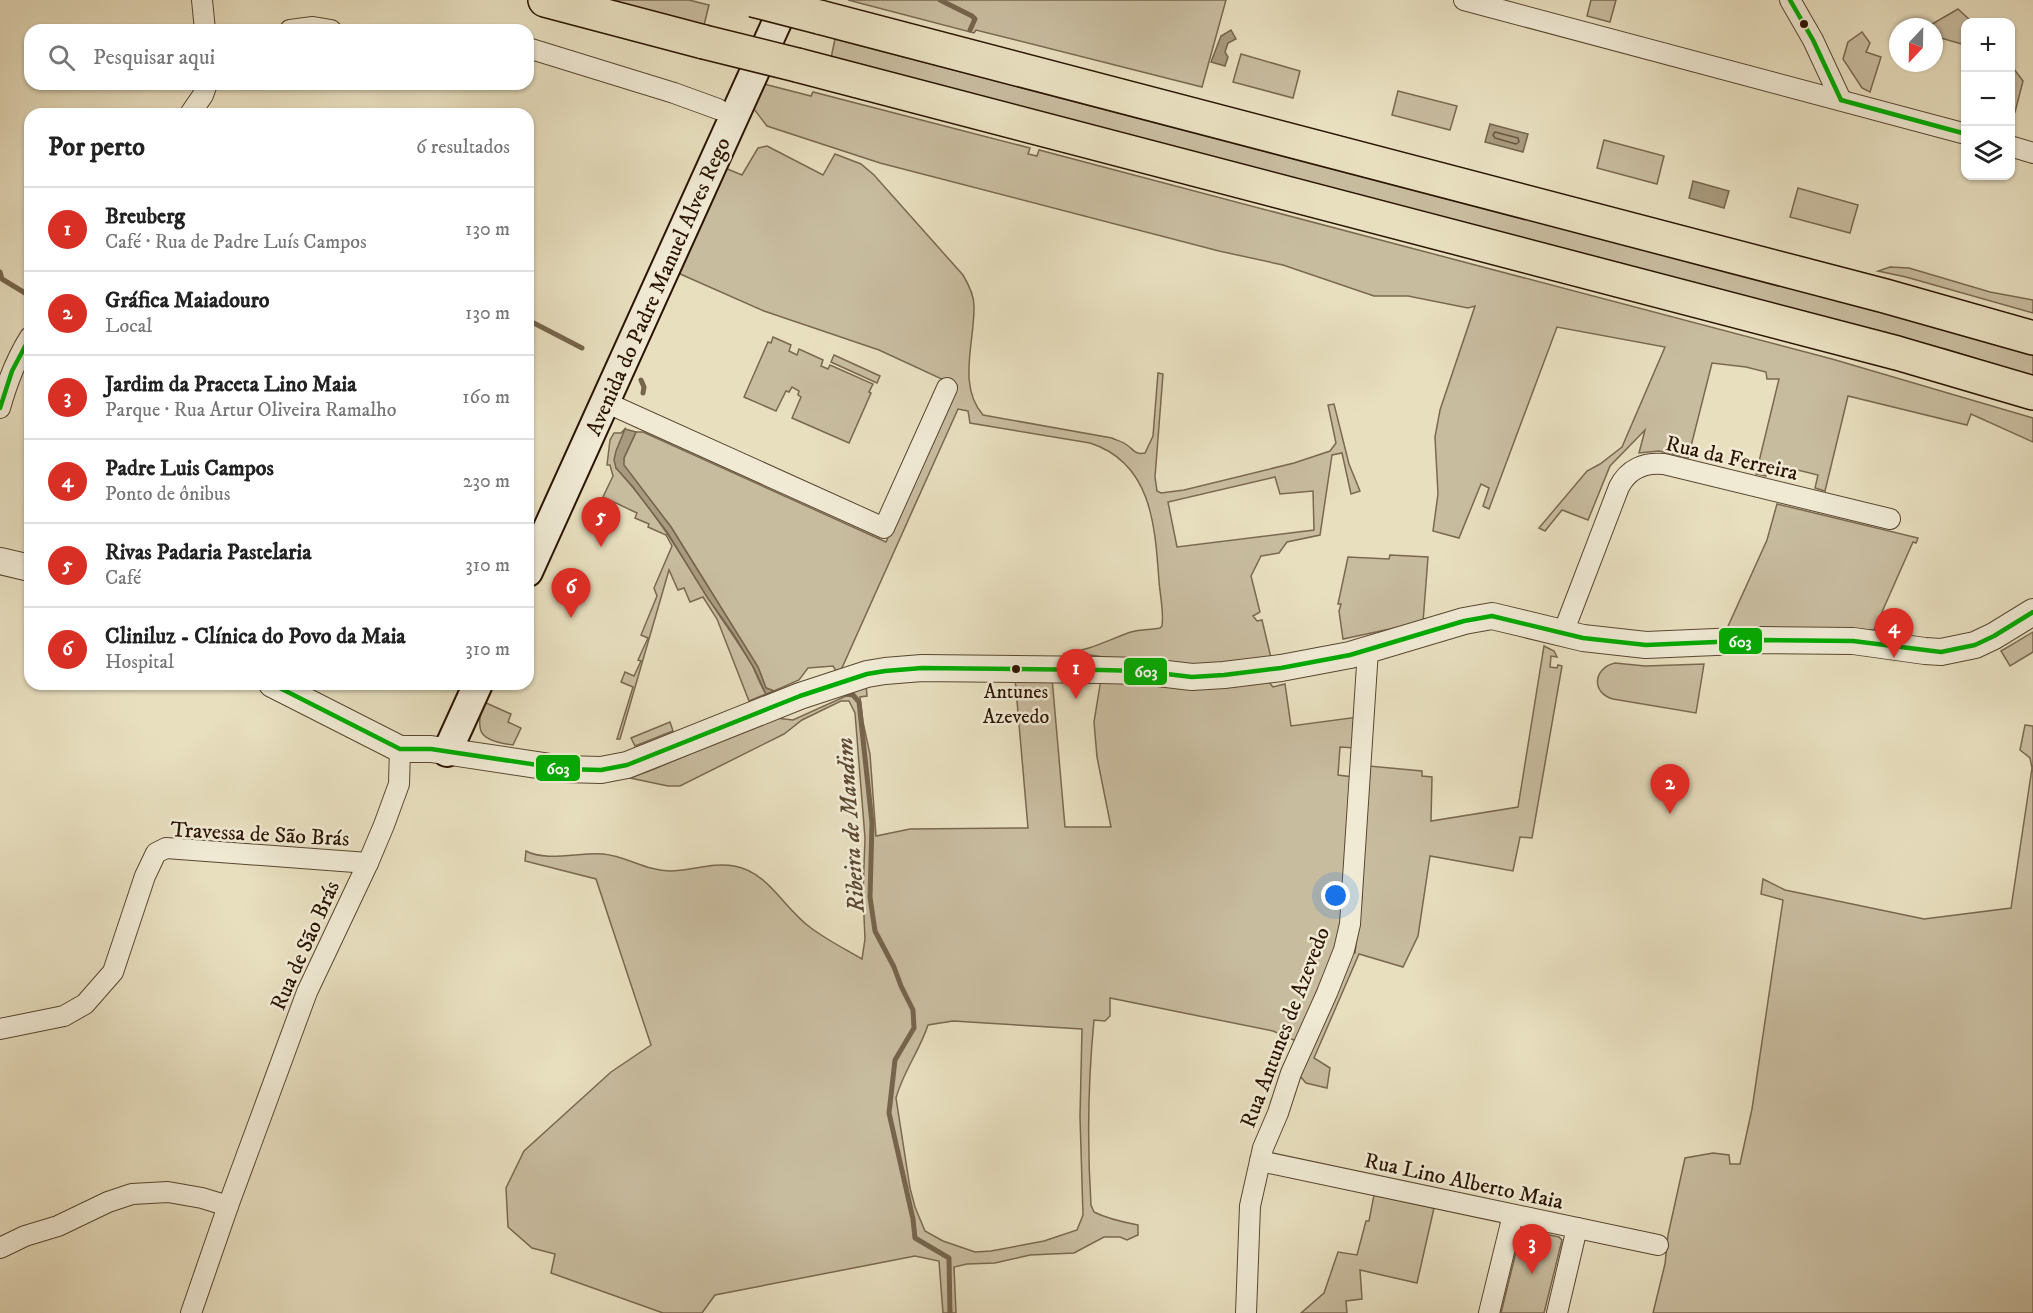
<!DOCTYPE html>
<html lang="pt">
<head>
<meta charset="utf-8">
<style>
  :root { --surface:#fff; --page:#f2f2f2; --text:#222; --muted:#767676; --line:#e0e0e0; --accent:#d93025 }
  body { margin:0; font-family:"IM FELL DW Pica",serif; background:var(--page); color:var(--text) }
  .controls { position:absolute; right:18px; top:18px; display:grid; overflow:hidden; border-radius:12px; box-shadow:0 2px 4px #0004 }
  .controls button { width:54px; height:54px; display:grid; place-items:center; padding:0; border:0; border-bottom:2px solid var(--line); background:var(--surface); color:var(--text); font:30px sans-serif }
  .compass { position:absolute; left:1889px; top:18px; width:54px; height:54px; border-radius:50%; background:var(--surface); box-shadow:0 2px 4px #0004; rotate:202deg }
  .you { position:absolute; left:1336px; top:896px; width:21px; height:21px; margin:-15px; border:4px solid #fff; border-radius:50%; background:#1a73e8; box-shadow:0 0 0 9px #1a73e833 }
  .badge { display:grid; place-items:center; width:39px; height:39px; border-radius:50%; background:var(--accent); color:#fff; font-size:20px; font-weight:700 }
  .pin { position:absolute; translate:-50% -50px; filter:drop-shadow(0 2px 3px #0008) }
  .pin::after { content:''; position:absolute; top:32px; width:21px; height:18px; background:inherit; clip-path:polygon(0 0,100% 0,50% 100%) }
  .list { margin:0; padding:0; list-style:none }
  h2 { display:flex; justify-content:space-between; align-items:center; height:78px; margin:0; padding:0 24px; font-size:26px }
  h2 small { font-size:20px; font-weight:400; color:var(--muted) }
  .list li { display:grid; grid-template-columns:39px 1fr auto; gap:18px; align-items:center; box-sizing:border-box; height:84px; padding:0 24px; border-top:2px solid var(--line) }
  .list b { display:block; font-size:22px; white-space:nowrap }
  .list p { margin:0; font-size:20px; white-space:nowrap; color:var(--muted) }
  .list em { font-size:20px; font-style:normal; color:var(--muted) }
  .icon { flex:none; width:33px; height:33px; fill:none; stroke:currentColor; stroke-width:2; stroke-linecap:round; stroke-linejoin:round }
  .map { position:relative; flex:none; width:2033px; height:1313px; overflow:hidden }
  .search { position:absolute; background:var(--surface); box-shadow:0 2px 4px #0004; left:24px; top:24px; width:510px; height:66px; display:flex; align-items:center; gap:15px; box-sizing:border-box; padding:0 21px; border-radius:18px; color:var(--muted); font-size:22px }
  .panel { position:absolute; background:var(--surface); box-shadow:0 2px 4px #0004; left:24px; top:108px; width:510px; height:582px; border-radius:18px }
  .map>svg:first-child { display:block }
  .green { fill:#c8bc9f; stroke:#7a6850; stroke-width:1.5; fill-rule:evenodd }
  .water { fill:#a89a7e; stroke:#76644c; stroke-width:1.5 }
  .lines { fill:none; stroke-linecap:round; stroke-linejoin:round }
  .shore { stroke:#6a563f; stroke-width:1.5 }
  .stream { stroke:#76644c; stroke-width:5 }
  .minor-casing { stroke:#5a4630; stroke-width:22 }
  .tertiary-casing { stroke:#5a4630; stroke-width:28 }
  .secondary-casing { stroke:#2b1300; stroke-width:32 }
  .motorway-casing { stroke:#2b1300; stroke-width:36 }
  .minor { stroke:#f0ead5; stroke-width:20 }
  .tertiary { stroke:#f0ead5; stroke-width:26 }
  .secondary { stroke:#f0ead5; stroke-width:28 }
  .motorway { stroke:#e8dfbf; stroke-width:33 }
  .motorway-bridge-casing { stroke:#2b1300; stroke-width:36; stroke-linecap:butt }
  .motorway-bridge { stroke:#e8dfbf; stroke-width:33 }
  .bus-1-casing { stroke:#f0ead5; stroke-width:9 }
  .bus-1 { stroke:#00ac00; stroke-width:4.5 }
  .bus-dot { fill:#2b1300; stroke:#f0ead5; stroke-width:2 }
  .labels { text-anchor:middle; stroke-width:5; stroke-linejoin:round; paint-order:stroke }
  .bus-label { font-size:20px; fill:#2b1300; stroke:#f0ead5 }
  .street-label { font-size:22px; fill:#2b1300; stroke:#f0ead5 }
  .water-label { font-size:24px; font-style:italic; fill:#5d4932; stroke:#f0ead5 }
  .line-badge { stroke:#f0ead5; stroke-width:2 }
  .badge-label { font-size:16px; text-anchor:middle; font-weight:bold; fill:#fff }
</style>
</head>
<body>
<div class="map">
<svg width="2033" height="1313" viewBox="0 0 2033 1313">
  <rect width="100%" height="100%" fill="#e8dfbf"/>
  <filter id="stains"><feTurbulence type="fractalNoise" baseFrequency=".00333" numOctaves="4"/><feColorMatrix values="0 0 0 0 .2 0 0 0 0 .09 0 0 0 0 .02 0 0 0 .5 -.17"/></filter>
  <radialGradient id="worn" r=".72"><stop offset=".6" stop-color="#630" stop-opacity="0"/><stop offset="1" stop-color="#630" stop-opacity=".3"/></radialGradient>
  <!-- green -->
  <g class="green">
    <polygon points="610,0 689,0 709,5 704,25"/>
    <polygon points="848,0 1226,0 1202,87 976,30 974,33"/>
    <polygon points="1591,0 1616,0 1610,22 1587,16"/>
    <polygon points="1958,9 1972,22 1966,22 1965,45 1934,36 1934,27 1927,27"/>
    <polygon points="1862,32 1870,43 1866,52 1881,57 1870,92 1862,88 1843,59 1848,42"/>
    <polygon points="835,39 1932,325 2033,355 2033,376 1949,350 1774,304 831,58"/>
    <polygon points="1241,54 1300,71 1293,98 1233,82"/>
    <polygon points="2011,65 2023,81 2015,112 2011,111"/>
    <polygon points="764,84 811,96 813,92 1030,148 1028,154 1037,156 1039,150 1832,359 2033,418 2033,442 1971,414 1967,425 1848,396 1825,491 1815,488 1818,475 1769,463 1766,476 1756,474 1779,379 1767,379 1766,372 1746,367 1712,363 1688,458 1659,451 1639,453 1645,430 1610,466 1588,520 1562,510 1545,531 1539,528 1587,471 1600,464 1622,447 1665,347 1557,327 1489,509 1483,506 1489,488 1481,484 1459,538 1433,531 1438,494 1435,437 1440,410 1475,306 1468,308 1408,296 1374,296 1283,265 1219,251 880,163 767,126 753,108"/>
    <polygon points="1398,91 1457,106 1450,130 1392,115"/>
    <polygon points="1604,140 1664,156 1657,184 1597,168"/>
    <path d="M767 146 823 175 835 154 861 164 874 175 963 275C969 285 974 295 974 306 975 341 957 385 983 415L1112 438C1116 440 1123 442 1127 445 1134 450 1135 455 1145 453L1153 436 1158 373 1163 374 1155 477 1157 491 1161 493 1184 490 1294 463 1330 451 1336 443 1328 405 1334 404 1349 464 1360 491 1351 494 1342 453 1332 455 1320 535 1287 542 1279 553 1261 556 1251 576 1260 612 1253 616 1257 621 1262 620 1272 662 1174 667 1090 655 1063 654C1088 651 1108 640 1131 632 1141 629 1150 630 1160 628L1162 626C1164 612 1160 595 1159 581 1155 526 1152 463 1090 443L970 423 968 411 958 409 841 670 836 671 833 666 808 668 799 680 774 691 766 688 758 667 671 527 623 465 624 458 636 432H643L886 542 957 386 879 350 764 311 678 273 725 168 742 175 758 148ZM1275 477 1280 494 1313 491 1314 530 1177 547 1168 502Z"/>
    <polygon points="1798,188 1858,205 1850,233 1790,217"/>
    <polygon points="1890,267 1909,268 1990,292 2033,300 2033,313 1906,277 1878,271"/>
    <polygon points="773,337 791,345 789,351 797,355 799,349 823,360 821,366 828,369 830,365 873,384 869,392 871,393 849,443 792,418 801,397 798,395 799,391 792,387 789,392 786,391 776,411 744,397 768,342 771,343"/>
    <polygon points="834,355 880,376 877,383 831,362"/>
    <path d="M625 429 616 468C652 507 679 551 707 596 721 619 738 641 752 665 757 675 760 685 766 694L749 701 717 619 703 597 690 602 684 588 678 590 669 570 620 739H617L633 687 621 682 625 672 634 676 641 661 638 660 648 638 641 635 657 596 654 588 672 546 666 535 648 527 649 524 635 518 637 513 603 497 613 476 610 465H607L610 440 614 433H621Z"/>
    <polygon points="1777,504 1918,538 1916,543 1913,542 1874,630 1837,628 1725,633 1767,540"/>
    <polygon points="1390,555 1428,557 1423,622 1343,639 1339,611 1341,604 1338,604 1348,557 1389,559"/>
    <polygon points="2033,632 2033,652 2010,666 2001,651"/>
    <polygon points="1544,646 1554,651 1557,657 1551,656 1550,667 1557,668 1558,665 1562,666 1532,838 1520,837 1513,871 1430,856 1418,936 1403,967 1359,954 1314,1058 1330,1068 1327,1088 1306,1083 1299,1075 1352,953 1355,953 1362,897 1366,778 1369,766 1422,771 1422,776 1432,777 1431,821 1518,807"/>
    <path d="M1615 663 1645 666 1704 664 1696 713 1613 699C1591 693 1593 668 1615 663Z"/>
    <path d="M1015 678H1052L1065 827H1111L1097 757 1094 722 1101 679 1267 680 1273 687 1285 684 1291 726 1358 717 1355 748 1340 747 1338 775 1353 777 1344 905 1336 946 1296 1041 1273 1031 1110 998V1016L1105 1021 1094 1020C1088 1082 1087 1143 1091 1205L1094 1212C1108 1219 1122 1222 1138 1225V1235L1127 1240 1120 1237H1104L1074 1253 1030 1255 995 1263 967 1264 954 1267 956 1313H943L939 1261 915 1256 715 1295 702 1313H663L551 1273 555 1254 532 1248 508 1227 506 1188 524 1151 611 1072 651 1045 596 879 525 861 526 851C546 862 580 852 603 854 626 856 647 871 670 871 691 871 713 862 734 866 769 872 784 909 811 928 827 940 845 949 862 959L865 939 863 894 865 838 855 713 849 701H841L802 720 784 734 680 786H668L630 778 654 769 776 718 793 720 846 696H849L850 692 866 684 867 696 860 697 863 722 870 754 876 836 910 829 1028 828ZM953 1021 1082 1029 1080 1117 1083 1215 1077 1230 1044 1241 991 1251 975 1252 943 1241 925 1231 915 1207 910 1188 896 1098C903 1072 920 1050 928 1025Z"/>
    <path d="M484 702 511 714 508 722 521 728 513 745C482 741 473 734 484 702Z"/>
    <polygon points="670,722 673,731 635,746 631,738"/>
    <polygon points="2025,725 2033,726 2033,1313 1653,1313 1665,1264 1668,1235 1685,1158 1713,1153 1729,1155 1730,1164 1740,1164 1752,1109 1783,900 1761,894 1763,879 1785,890 1924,919 2011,908 2032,768 2030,758 2020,750"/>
    <polygon points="1374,1195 1434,1208 1417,1283 1360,1270 1362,1299 1346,1301 1347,1313 1301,1313 1324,1293 1338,1252 1357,1255 1366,1221 1369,1221"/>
    <polygon points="1526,1230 1559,1237 1562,1240 1544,1313 1501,1313 1521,1232"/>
  </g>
  <!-- water -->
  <g class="water">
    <polygon points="1231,30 1236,39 1228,43 1225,52 1228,57 1225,66 1211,62 1221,36"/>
    <polygon points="1490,124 1528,134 1523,152 1485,142"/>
    <polygon points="1693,181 1729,191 1724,208 1689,198"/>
    <polygon points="625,429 636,432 624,458 624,465 671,527 758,667 766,688 774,691 766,694 754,668 734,635 707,597 667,532 633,487 616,468 614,460 616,451"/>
  </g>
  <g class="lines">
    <!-- shore -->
    <polygon class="shore" points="1495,132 1518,138 1519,142 1516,144 1495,138 1493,135"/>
    <!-- stream -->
    <g class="stream">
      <polyline points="940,0 972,16 975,19 970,30"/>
      <polyline points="0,272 2,279 30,296"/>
      <polyline points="528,320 582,348"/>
      <polyline points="641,380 644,387 643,393"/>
      <polyline points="846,694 853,695 859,702 872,823 870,897 875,931 894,967 901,986 913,1010 914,1028 895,1060 889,1113 913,1219 915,1238 949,1258 950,1313"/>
    </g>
    <defs>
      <g id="minor">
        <polyline points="202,0 205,30"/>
        <polyline points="1464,0 1966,134"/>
        <polyline points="1790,0 1813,40 1841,100"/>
        <polyline points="290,30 313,27 331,30"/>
        <polyline points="528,48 674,93 718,109"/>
        <polyline points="190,114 203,95 207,84"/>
        <polyline points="2010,146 2033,153"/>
        <polyline points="605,402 884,528 947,388"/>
        <path d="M0 408C7 383 16 359 30 337"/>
        <path d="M1563 633 1619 487C1628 469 1644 462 1664 464L1890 519"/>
        <polyline points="0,1029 64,1016 85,1004 113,972 145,876 156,853 166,848 368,863"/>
        <polyline points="1260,1161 1658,1245"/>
        <polyline points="0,1248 25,1236 58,1226 108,1202 132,1194 168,1192 202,1198 228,1206"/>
        <polyline points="191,1313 228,1206 307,992 368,863 384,825 399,784 400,749"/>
        <polyline points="1246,1313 1250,1206 1263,1148 1278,1113 1291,1073 1327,993 1344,950 1350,924 1368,650"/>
        <polyline points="1489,1313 1513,1215"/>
        <polyline points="1557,1313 1577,1228"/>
      </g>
      <g id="tertiary">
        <polyline points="0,561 30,568"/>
        <polyline points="272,684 400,749 431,749 564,769 601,770 627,765 800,696 867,674 885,671 922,668 1101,670 1141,671 1192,677 1224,675 1281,668 1350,655 1464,621 1492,616 1583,638 1646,645 1762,640 1853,641 1925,651 1941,652 1975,645 1994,636 2033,612"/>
      </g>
      <g id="secondary">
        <polyline points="528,572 787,0"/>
        <polyline points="447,752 478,684"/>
      </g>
      <g id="motorway">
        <polyline points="545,0 704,42"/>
        <polyline points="819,17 1885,296 2033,338"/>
        <polyline points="797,65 1897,353 2033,393"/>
      </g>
    </defs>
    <!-- minor casing -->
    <use href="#minor" class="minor-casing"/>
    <!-- tertiary casing -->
    <use href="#tertiary" class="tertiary-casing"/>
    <!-- secondary casing -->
    <use href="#secondary" class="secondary-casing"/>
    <!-- motorway casing -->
    <use href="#motorway" class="motorway-casing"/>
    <!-- minor -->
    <use href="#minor" class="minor"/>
    <!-- tertiary -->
    <use href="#tertiary" class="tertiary"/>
    <!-- secondary -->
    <use href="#secondary" class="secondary"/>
    <!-- motorway -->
    <use href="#motorway" class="motorway"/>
    <defs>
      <g id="motorway-bridge">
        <polyline points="753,0 819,17"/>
        <polyline points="704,42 797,65"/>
      </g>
    </defs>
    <!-- motorway-bridge casing -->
    <use href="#motorway-bridge" class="motorway-bridge-casing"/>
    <!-- motorway-bridge -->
    <use href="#motorway-bridge" class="motorway-bridge"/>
    <defs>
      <g id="bus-1">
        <polyline points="1790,0 1813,40 1841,100"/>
        <polyline points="1841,100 1966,134"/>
        <polyline points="0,408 12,371 30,337"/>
        <polyline points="272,684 400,749 431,749 564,769 601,770 627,765 800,696 867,674 885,671 922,668 1101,670 1141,671 1192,677 1224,675 1281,668 1350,655 1464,621 1492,616 1583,638 1646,645 1762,640 1853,641 1941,652 1975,645 1994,636 2033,612"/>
      </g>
    </defs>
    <!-- bus-1 casing -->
    <use href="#bus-1" class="bus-1-casing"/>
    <!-- bus-1 -->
    <use href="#bus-1" class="bus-1"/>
  </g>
  <!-- markers -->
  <g class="bus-dot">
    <circle cx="1804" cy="24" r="5"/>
    <circle cx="1016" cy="669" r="5"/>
  </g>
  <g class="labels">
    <!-- bus labels -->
    <g class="bus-label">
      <text x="1016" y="698">Antunes<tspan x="1016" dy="25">Azevedo</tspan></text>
    </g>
    <!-- street labels -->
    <g class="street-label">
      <text transform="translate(657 286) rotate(-66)" y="8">Avenida do Padre Manuel Alves Rego</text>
      <text transform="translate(1732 457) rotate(13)" y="8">Rua da Ferreira</text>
      <text transform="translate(260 833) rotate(3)" y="8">Travessa de São Brás</text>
      <text transform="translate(304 945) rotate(-66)" y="8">Rua de São Brás</text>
      <text transform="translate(1284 1027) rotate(-69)" y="8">Rua Antunes de Azevedo</text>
      <text transform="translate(1464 1180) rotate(12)" y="8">Rua Lino Alberto Maia</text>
    </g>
    <!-- water labels -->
    <g class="water-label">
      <text transform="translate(850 825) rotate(-94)" y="8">Ribeira de Mandim</text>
    </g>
  </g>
  <g class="line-badge">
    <rect x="1718" y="627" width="45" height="28" rx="6" fill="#00ac00"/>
    <rect x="1123" y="657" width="45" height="29" rx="6" fill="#00ac00"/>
    <rect x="535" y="754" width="46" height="28" rx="6" fill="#00ac00"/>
  </g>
  <g class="badge-label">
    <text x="1740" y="647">603</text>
    <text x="1146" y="677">603</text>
    <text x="558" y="774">603</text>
  </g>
  <rect width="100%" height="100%" filter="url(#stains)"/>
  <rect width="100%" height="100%" fill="url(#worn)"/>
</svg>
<div class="controls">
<button>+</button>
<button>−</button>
<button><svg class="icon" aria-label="layers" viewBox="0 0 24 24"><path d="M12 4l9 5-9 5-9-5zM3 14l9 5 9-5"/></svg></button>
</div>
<svg class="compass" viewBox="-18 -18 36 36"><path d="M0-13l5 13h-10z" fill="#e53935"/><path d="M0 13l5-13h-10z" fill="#767676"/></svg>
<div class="you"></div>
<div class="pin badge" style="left:1076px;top:699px">1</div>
<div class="pin badge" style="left:1670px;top:814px">2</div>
<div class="pin badge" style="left:1532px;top:1274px">3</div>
<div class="pin badge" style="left:1894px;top:658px">4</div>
<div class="pin badge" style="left:601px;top:547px">5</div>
<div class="pin badge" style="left:571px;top:618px">6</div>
<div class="search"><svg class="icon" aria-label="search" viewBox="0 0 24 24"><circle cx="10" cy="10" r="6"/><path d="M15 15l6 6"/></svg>Pesquisar aqui</div>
<section class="panel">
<h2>Por perto<small>6 resultados</small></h2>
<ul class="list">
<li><span class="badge">1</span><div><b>Breuberg</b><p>Café · Rua de Padre Luís Campos</p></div><em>130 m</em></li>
<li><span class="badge">2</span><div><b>Gráfica Maiadouro</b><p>Local</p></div><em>130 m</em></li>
<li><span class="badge">3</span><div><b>Jardim da Praceta Lino Maia</b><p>Parque · Rua Artur Oliveira Ramalho</p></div><em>160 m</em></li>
<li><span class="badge">4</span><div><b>Padre Luis Campos</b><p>Ponto de ônibus</p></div><em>230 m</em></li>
<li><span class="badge">5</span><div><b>Rivas Padaria Pastelaria</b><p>Café</p></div><em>310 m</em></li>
<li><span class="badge">6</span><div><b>Cliniluz - Clínica do Povo da Maia</b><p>Hospital</p></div><em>310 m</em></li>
</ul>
</section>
</div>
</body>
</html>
